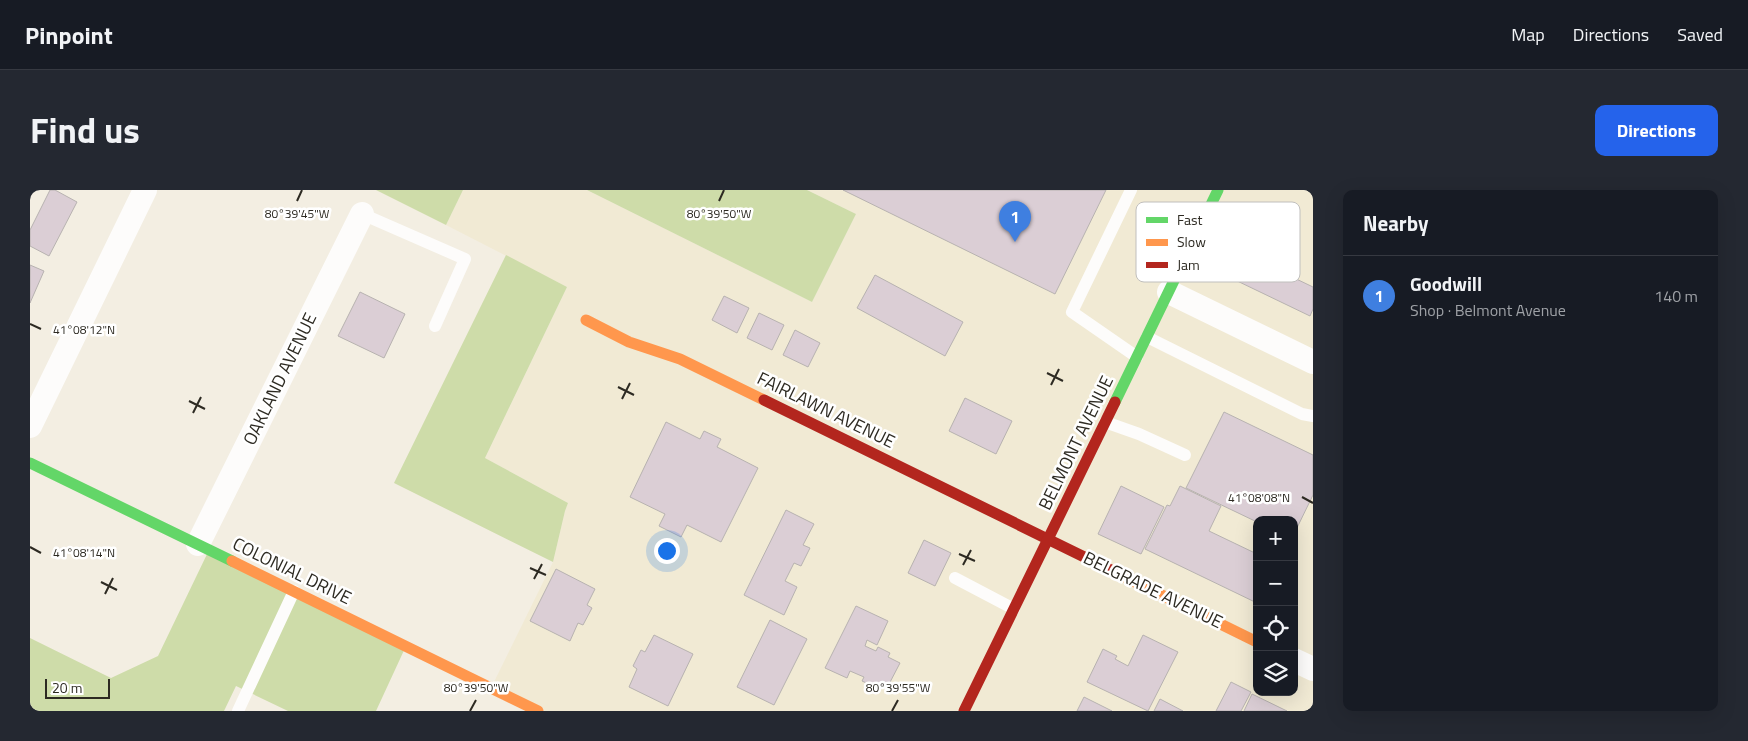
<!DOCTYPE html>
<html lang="en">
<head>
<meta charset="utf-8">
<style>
  :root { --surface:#171b24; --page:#242831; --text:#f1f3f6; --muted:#9ea1a6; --line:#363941; --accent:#2563eb }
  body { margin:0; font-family:"Titillium Web",sans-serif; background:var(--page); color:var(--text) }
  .controls { position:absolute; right:15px; bottom:15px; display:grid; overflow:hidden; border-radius:10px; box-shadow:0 5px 20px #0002 }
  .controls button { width:45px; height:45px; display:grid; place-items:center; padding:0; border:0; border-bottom:1px solid var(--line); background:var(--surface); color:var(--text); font:25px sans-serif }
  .scale { position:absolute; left:15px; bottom:12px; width:65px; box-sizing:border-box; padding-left:5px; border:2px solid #2d2a22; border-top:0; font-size:14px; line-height:18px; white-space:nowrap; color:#2d2a22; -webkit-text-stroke:4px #fff; paint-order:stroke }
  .you { position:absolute; left:636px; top:360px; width:18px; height:18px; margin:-12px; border:4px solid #fff; border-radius:50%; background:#1a73e8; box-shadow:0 0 0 8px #1a73e833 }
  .badge { display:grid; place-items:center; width:32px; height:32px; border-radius:50%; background:var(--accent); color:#fff; font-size:16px; font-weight:700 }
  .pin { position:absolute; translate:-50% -41px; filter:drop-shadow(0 1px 2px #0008) }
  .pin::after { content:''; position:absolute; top:26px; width:18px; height:15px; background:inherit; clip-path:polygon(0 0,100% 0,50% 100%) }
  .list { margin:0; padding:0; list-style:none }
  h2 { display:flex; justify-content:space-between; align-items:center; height:65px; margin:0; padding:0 20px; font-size:21px }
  h2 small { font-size:16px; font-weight:400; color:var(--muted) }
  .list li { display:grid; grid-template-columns:32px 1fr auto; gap:15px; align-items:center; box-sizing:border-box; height:80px; padding:0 20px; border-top:1px solid var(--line) }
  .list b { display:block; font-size:19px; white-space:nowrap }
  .list p { margin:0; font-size:16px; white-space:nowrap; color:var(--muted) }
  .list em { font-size:16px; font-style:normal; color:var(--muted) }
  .icon { flex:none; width:28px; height:28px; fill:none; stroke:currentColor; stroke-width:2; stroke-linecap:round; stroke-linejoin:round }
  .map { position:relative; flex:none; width:1283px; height:521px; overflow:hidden; border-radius:10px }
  header { display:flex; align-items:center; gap:30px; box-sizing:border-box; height:70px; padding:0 25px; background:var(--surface); border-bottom:1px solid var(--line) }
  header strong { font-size:24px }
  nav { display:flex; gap:28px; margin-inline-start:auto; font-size:18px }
  .intro { display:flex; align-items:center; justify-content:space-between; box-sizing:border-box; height:120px; padding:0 30px }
  h1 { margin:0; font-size:35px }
  .button { padding:12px 22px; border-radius:10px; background:var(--accent); color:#fff; font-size:18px; font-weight:700 }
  main { display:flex; gap:30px; padding:0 30px }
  aside { flex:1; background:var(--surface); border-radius:10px; box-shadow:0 5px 20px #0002 }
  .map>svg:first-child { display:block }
  .built { fill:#f1ead4; fill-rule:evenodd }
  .green { fill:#cedca9 }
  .building { fill:#dbced5; stroke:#b7b2b0 }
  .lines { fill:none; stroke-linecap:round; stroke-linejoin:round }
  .lane { stroke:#fdfcfb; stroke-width:12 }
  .street { stroke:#fdfcfb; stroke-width:24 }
  .fast { stroke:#63d668; stroke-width:11 }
  .slow { stroke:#ff974d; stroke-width:11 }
  .jam { stroke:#b3261e; stroke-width:11 }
  .ticks { fill:none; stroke:#2d2a22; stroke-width:2 }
  .labels { text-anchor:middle; stroke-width:5; stroke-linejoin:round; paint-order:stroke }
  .street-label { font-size:18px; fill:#2d2a22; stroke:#fff }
  .key { fill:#fff; stroke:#c0bfbd; stroke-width:1 }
  .key-label { font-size:14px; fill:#2d2a22 }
  .ticks-label { font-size:12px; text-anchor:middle; fill:#2d2a22; stroke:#fff; stroke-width:5; stroke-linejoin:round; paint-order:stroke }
</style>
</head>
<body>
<header>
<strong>Pinpoint</strong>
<nav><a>Map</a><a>Directions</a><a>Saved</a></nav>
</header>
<div class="intro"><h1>Find us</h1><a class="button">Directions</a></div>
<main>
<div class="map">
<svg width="1283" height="521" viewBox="0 0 1283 521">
  <rect width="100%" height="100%" fill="#f3eee2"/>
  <!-- built -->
  <path class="built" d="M433 0H557L782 112 826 24 777 0H1283V521H508L461 498 523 372 535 321 538 313 455 268 537 97 416 35ZM1227 330H1264V502H1227Z"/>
  <!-- green -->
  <g class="green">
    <polygon points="346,0 433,0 416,35"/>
    <polygon points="557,0 777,0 826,24 782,112"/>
    <polygon points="476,65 537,97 455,268 538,313 535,321 523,372 364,293"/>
    <polygon points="179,360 376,456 346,521 258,521 206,496 194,521 0,521 0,448 81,488 128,466"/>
  </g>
  <!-- building -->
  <g class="building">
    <polygon points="20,0 25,0 47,12 19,66 0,56 0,40"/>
    <polygon points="813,0 1076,0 1025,104"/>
    <polygon points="1212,63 1283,97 1283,119 1280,126 1201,88"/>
    <polygon points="0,75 14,81 0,113"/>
    <polygon points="845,85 933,132 915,166 827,118"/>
    <polygon points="330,102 375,124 354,168 308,146"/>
    <polygon points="694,106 719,118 707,143 682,130"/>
    <polygon points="729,123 754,135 742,160 717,148"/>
    <polygon points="765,140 790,153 778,177 753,165"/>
    <polygon points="935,208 982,231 966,264 919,241"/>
    <polygon points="1194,222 1283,265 1283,305 1264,344 1264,330 1227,330 1227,332 1156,298"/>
    <polygon points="636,232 670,249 674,241 691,249 687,257 728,278 691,352 657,335 651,347 629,336 635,324 600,307"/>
    <polygon points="1091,296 1134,317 1111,364 1068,344"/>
    <polygon points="1150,296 1191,316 1179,341 1227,364 1227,413 1115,359 1137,315 1140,316"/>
    <polygon points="756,320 784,334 773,355 780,358 771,376 764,373 755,391 767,397 754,425 714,405"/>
    <polygon points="894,350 921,363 905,396 878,383"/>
    <polygon points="526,379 565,399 557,415 562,418 553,435 548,433 540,451 500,431"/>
    <polygon points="826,416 858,431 847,455 837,450 835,456 846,461 848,457 860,463 858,467 870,473 857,498 845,492 843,496 832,491 834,487 820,481 817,488 795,478"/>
    <polygon points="740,430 777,449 744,515 707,497"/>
    <polygon points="624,445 663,464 638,516 599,497 607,479 603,476 611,460 615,462"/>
    <polygon points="1113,445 1148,462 1118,521 1057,492 1073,459 1087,466 1085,469 1098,476"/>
    <polygon points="1201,492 1221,502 1211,521 1186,521"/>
    <polygon points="1222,504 1257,521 1214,521"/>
    <polygon points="1054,507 1082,521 1047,521"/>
    <polygon points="1130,509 1153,521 1124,521"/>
  </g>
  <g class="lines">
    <!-- lane -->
    <g class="lane">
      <polyline points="1101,0 1042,122 1107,167"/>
      <polyline points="332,24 435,69 405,136"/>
      <polyline points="1117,147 1272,224 1283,226"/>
      <polyline points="1075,232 1109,244 1155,265"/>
      <polyline points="925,388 984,419"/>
      <polyline points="208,521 264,401"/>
    </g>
    <!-- street -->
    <g class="street">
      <polyline points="1139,102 1283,172"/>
      <polyline points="0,236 115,0"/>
      <polyline points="168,354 332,24"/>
      <polyline points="1264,470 1283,479"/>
    </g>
    <!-- fast -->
    <g class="fast">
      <polyline points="1085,212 1188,0"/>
      <polyline points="0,273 202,371"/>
    </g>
    <!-- slow -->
    <g class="slow">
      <polyline points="556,130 599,152 650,169 734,210"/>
      <polyline points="202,371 508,521"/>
      <polyline points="1087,383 1227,452"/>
    </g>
    <!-- jam -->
    <g class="jam">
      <polyline points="734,210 1087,383"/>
      <polyline points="934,521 1085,212"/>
    </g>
  </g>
  <!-- ticks -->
  <path class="ticks" d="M267 11 272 0M689 11 694 0M0 134 11 139M1017 183 1033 191M1021 195 1029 179M588 197 604 205M592 209 600 193M159 211 175 219M163 223 171 207M1272 307 1283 313M0 357 11 363M929 364 945 371M933 375 941 360M500 378 516 385M504 389 512 374M71 392 87 400M75 404 83 388M440 521 446 510M862 521 868 510"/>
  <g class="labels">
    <!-- street labels -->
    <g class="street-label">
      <text transform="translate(250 189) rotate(-64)" y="6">OAKLAND AVENUE</text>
      <text transform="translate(796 220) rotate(26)" y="6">FAIRLAWN AVENUE</text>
      <text transform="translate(1046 253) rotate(-64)" y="6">BELMONT AVENUE</text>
      <text transform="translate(262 381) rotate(26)" y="6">COLONIAL DRIVE</text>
      <text transform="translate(1123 400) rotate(26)" y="6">BELGRADE AVENUE</text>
    </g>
  </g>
  <!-- legend -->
  <rect x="1106" y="12" width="164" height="80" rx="8" class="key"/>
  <rect x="1116" y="27" width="22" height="6" fill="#63d668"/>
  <rect x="1116" y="49" width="22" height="7" fill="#ff974d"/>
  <rect x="1116" y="72" width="22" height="6" fill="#b3261e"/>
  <g class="key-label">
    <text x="1147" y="35">Fast</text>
    <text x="1147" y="57">Slow</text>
    <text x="1147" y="80">Jam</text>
  </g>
  <g class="ticks-label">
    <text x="267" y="28">80°39'45"W</text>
    <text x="689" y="28">80°39'50"W</text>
    <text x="54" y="144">41°08'12"N</text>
    <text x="1229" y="312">41°08'08"N</text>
    <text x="54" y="367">41°08'14"N</text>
    <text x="446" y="502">80°39'50"W</text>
    <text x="868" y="502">80°39'55"W</text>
  </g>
</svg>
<div class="controls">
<button>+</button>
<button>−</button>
<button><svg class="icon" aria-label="locate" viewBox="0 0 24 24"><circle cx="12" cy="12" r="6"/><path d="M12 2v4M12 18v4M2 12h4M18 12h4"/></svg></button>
<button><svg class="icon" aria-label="layers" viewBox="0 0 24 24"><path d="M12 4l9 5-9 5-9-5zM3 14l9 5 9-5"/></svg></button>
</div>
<div class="scale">20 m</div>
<div class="you"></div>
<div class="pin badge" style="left:985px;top:52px;background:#3f7fe0">1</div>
</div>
<aside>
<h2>Nearby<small></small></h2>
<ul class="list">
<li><span class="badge" style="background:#3f7fe0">1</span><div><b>Goodwill</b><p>Shop · Belmont Avenue</p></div><em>140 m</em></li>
</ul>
</aside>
</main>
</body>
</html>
